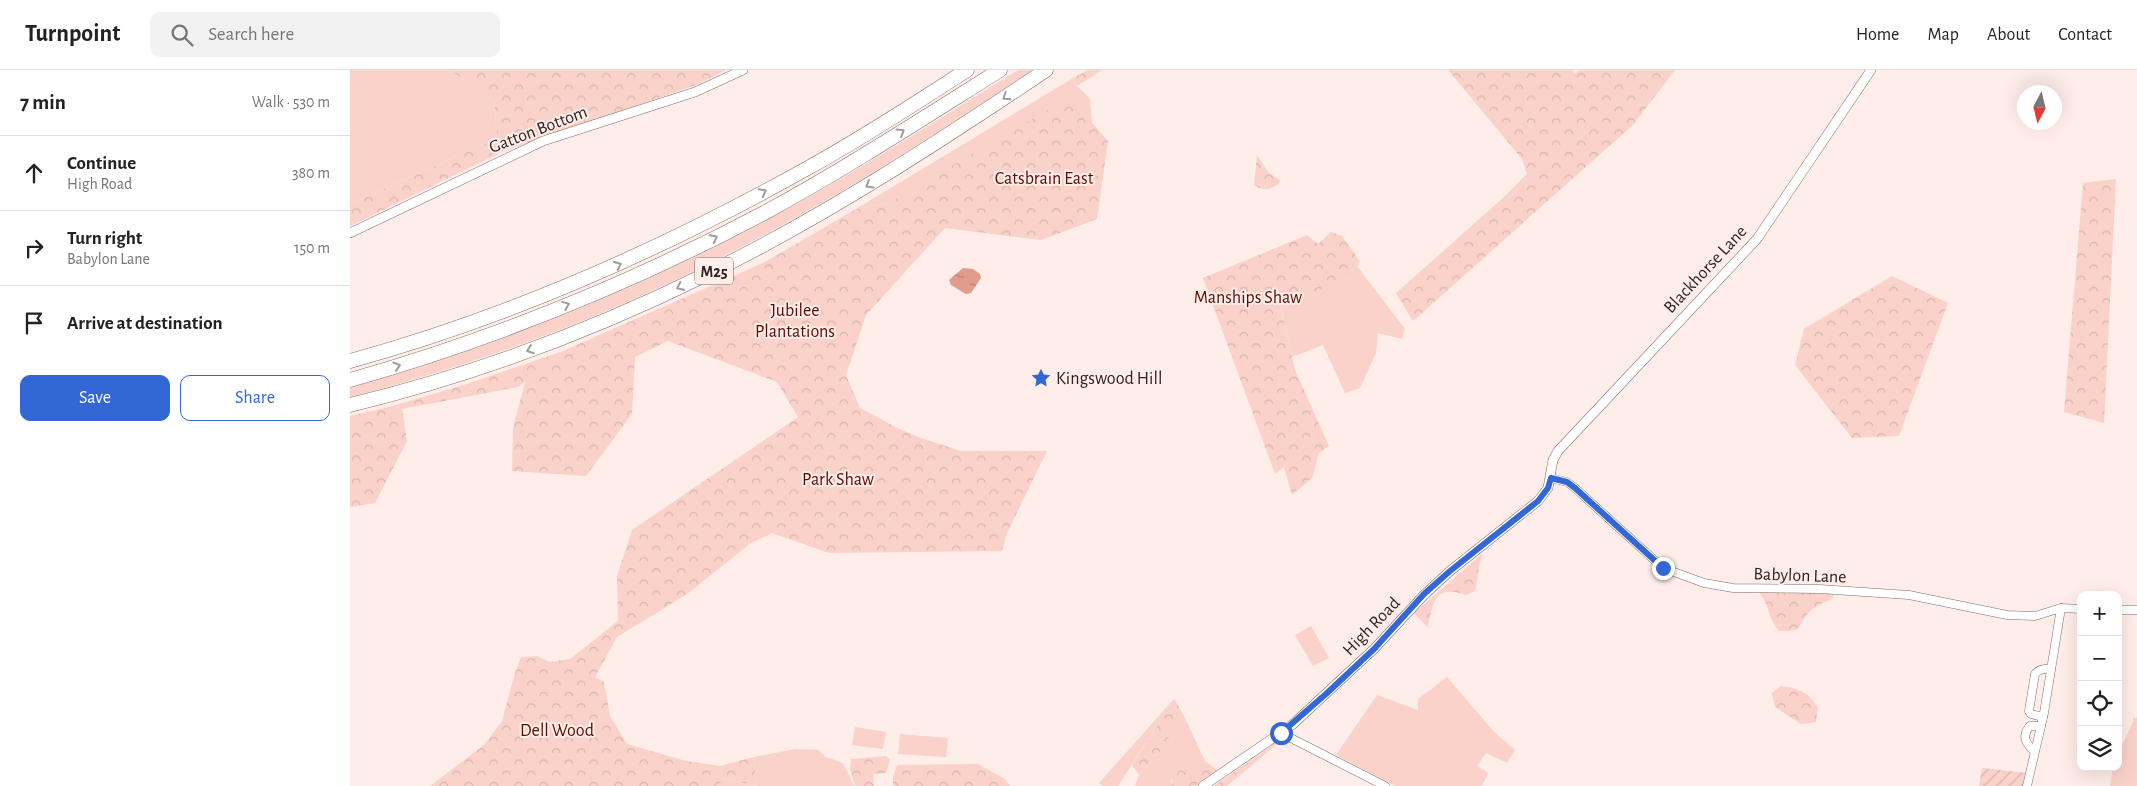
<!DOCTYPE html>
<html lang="en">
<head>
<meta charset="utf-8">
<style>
  :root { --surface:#fff; --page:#f2f2f2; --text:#222; --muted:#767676; --line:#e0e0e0; --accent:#3367d6 }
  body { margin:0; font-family:"Alegreya Sans",sans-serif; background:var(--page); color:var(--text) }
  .controls { position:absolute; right:15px; bottom:15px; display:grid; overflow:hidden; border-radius:10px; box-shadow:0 5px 20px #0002 }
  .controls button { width:45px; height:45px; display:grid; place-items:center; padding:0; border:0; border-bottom:1px solid var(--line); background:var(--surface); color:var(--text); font:25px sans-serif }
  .compass { position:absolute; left:1667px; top:15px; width:45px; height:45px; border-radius:50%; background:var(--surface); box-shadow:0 5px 20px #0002; rotate:187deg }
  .stop { position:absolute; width:15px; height:15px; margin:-11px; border:4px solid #3367d6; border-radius:50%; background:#fff }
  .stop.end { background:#3367d6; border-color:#fff; box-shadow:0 1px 5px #0008 }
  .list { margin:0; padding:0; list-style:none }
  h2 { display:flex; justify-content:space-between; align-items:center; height:65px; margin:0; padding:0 20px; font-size:21px }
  h2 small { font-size:16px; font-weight:400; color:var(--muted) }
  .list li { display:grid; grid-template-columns:32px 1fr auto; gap:15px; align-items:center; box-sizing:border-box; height:75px; padding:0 20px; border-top:1px solid var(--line) }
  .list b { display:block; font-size:19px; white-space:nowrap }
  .list p { margin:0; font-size:16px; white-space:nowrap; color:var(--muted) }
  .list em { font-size:16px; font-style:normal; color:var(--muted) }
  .actions { display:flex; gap:10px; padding:15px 20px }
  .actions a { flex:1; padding:11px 0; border:1px solid var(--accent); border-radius:10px; text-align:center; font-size:18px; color:var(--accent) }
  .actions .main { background:var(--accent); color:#fff }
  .icon { flex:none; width:28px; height:28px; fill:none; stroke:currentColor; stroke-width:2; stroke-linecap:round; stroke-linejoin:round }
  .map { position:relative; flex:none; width:1787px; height:716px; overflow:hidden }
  header { display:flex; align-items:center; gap:30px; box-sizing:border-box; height:70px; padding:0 25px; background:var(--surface); border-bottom:1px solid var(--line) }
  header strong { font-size:24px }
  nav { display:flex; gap:28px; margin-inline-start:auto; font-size:18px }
  .search { width:350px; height:45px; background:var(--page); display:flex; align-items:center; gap:12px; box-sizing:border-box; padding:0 18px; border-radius:10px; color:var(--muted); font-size:19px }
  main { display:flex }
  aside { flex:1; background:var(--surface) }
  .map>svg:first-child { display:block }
  .grass { fill:#fad2c9 }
  .forest { fill:url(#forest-crowns) }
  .garden { fill:url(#garden-furrows) }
  .water { fill:url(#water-ripples) }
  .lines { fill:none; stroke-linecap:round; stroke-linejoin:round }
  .minor-casing { stroke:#7f6f6c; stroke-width:9 }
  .tertiary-casing { stroke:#7f6f6c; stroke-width:10 }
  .motorway-casing { stroke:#7f6f6c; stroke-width:15 }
  .minor { stroke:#fff; stroke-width:8 }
  .tertiary { stroke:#fff; stroke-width:9 }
  .motorway { stroke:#fff; stroke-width:14 }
  .oneway { stroke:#a09c9c }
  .route { stroke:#3367d6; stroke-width:6 }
  .labels { text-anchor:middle; stroke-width:4; stroke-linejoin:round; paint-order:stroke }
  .shield { fill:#ffede9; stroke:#6b605e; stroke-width:1 }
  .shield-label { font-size:16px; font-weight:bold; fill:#2b2423 }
  .street-label { font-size:18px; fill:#2b2423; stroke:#ffede9 }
  .park-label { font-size:18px; fill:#5c0900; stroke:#ffede9 }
  .poi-label { font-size:18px; fill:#2b2423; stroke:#ffede9; text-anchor:start }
</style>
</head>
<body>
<header>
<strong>Turnpoint</strong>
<div class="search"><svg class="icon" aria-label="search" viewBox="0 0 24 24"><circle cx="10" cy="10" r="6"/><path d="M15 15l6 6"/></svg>Search here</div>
<nav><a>Home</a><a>Map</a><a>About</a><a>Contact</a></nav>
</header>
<main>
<aside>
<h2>7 min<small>Walk · 530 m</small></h2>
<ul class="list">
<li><svg class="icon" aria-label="ahead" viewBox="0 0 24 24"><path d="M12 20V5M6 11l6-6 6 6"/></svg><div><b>Continue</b><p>High Road</p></div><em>380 m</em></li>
<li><svg class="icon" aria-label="right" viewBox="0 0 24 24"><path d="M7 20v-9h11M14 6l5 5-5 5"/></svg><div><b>Turn right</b><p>Babylon Lane</p></div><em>150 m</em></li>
<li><svg class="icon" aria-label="arrive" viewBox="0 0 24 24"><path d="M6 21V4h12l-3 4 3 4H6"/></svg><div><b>Arrive at destination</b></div></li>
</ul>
<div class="actions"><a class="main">Save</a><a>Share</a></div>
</aside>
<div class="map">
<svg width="1787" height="716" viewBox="0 0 1787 716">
  <defs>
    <pattern id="forest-crowns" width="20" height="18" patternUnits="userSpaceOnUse" patternTransform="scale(1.25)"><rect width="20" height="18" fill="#fad2c9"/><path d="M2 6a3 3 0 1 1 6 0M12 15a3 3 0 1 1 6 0" fill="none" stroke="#d6b4ac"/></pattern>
    <pattern id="garden-furrows" width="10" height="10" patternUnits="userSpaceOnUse" patternTransform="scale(1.25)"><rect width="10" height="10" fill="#fad2c9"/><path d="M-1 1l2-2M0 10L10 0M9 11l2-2" fill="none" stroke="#d6b4ac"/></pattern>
    <pattern id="water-ripples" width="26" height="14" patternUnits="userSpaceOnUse" patternTransform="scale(1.25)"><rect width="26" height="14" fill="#e19c8d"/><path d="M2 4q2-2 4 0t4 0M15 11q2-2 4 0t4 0" fill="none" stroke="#b77f73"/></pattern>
  </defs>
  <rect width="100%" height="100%" fill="#ffede9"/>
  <!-- grass -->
  <g class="grass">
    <polygon points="0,0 95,0 109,6 144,30 147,68 0,134"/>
    <path d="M668 0H683C574 73 463 143 344 201 234 255 119 296 0 327V318C140 278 276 224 405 156 495 109 581 54 668 0Z"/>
    <polygon points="723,8 727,16 740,29 742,53 720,28 538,133 506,139"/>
    <polygon points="1007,196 1055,259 1052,269 1028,263 1026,283 1010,318 995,323 973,275 942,287 931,237 1003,206"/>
    <polygon points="961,556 979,588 963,596 945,565"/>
    <polygon points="1097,607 1144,662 1165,680 1157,693 1136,683 1127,696 1138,703 1132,716 1045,716 986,685 1027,625 1068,640 1068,629"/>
    <polygon points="824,629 768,716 752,716 749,713"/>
    <polygon points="833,644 855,691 836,699 821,710 822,716 785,716 789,705 809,683"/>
    <polygon points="1783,648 1787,648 1787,716 1760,716 1763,697 1768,697 1768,684 1783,652"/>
    <polygon points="505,657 536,662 533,679 502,675"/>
    <polygon points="550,664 598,668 596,687 548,684"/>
    <polygon points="445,679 468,680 476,687 493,693 504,716 370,716 370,708 407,716 404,687"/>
  </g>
  <!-- forest -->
  <g class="forest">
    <polygon points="95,0 376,0 349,14 154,81 0,156 0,134 147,68 144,30 109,6"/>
    <polygon points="738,0 752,0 727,16 723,8"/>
    <polygon points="1098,0 1222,0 1225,4 1229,0 1325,0 1283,55 1063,251 1046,223 1153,128 1177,104 1172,89"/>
    <polygon points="720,27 758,71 747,149 691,170 595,158 516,245 496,305 510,338 547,358 571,368 611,381 697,381 657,463 652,481 479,483 422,463 401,473 337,524 267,567 245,607 254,612 260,646 277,674 336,691 370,696 404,687 407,716 371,708 370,716 80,716 134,675 152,651 165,603 171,587 187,586 200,592 220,589 268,551 267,506 282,460 448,347 427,312 318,271 285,287 282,344 236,406 162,401 163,358 175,312 168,317 52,339 57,371 25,433 0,437 0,346 43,336 120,313 213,281 415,192 506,139 538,133"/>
    <path d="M907 85 918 102 931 111C922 120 915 122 904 115Z"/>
    <polygon points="1766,109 1754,353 1714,342 1733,113"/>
    <polygon points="981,162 992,166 1010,191 1003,206 931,238 945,300 979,376 969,383 962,408 942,425 934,397 925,404 853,208 957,165 968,174"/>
    <polygon points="1542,206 1598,233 1549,366 1502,368 1445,295 1454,259"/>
    <path d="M1133 483C1128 496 1128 507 1125 521L1116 525C1085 514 1082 532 1078 558L1064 543Z"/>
    <path d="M1407 520 1484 523 1482 529C1475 532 1465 536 1460 541 1446 556 1455 562 1429 561 1417 547 1420 534 1407 520Z"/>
    <path d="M1431 616C1449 618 1459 623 1468 638L1466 652 1451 654 1425 637 1422 623Z"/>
    <polygon points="824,629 833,644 809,683 789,705 782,695"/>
    <polygon points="932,668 938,676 926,675 877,716 864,716"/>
    <polygon points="536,686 540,690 536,703 523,704 524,716 505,716 500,699 501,689"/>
    <polygon points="855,691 868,701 846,716 822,716 823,698 836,699"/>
    <polygon points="628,694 655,709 660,716 543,716 543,707 547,695"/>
  </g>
  <!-- garden -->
  <polygon class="garden" points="1632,698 1677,703 1674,716 1629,716"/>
  <!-- water -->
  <polygon class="water" points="613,198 623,199 630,204 631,208 621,223 616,224 601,215 599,210"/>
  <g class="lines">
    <defs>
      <g id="minor">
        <polyline points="1201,408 1217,412 1225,418 1313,498 1354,513 1383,518 1469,519 1559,525 1657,545 1685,546 1711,538 1731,539"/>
        <polyline points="1768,540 1787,540"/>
        <path d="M1693 647 1681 644 1679 641 1685 604C1689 599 1694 598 1701 599"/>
        <polyline points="931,663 1035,716"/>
        <path d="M1684 681C1676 674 1671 666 1680 656H1691"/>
        <polyline points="1677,716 1694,643 1711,538"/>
      </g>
      <g id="tertiary">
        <polyline points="0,163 193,71 345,22 393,0"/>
        <polyline points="853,716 942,655 1024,579 1074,525 1100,501 1188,431 1198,418 1203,390 1208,381 1407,169 1521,0"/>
      </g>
      <g id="motorway">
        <path d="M0 291C160 247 311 180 456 99 511 69 564 34 617 0"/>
        <path d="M0 310C144 269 282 213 414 143 495 99 572 49 650 0"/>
        <path d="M0 335C124 305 244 260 359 203 477 145 587 73 696 0"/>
      </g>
    </defs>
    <!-- minor casing -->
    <use href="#minor" class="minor-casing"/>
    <!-- tertiary casing -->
    <use href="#tertiary" class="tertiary-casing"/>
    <!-- motorway casing -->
    <use href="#motorway" class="motorway-casing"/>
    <!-- minor -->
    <use href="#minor" class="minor"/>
    <!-- tertiary -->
    <use href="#tertiary" class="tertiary"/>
    <!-- motorway -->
    <use href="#motorway" class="motorway"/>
  </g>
  <!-- one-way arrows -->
  <defs><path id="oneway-chevron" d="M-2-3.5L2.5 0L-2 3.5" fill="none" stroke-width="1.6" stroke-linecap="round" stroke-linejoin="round" transform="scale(1.25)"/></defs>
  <g class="oneway">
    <use href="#oneway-chevron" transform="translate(656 27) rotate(146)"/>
    <use href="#oneway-chevron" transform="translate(551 62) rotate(-32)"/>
    <use href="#oneway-chevron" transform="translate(519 115) rotate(149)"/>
    <use href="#oneway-chevron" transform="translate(413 122) rotate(-28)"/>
    <use href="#oneway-chevron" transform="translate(364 168) rotate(-28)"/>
    <use href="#oneway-chevron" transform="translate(268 195) rotate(-25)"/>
    <use href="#oneway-chevron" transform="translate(330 217) rotate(154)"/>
    <use href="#oneway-chevron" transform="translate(216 235) rotate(-22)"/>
    <use href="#oneway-chevron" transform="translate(180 280) rotate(160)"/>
    <use href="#oneway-chevron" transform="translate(47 296) rotate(-17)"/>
  </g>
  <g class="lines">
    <!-- route -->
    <polyline class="route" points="931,663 976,624 1024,579 1074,524 1100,501 1188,431 1198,418 1201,408 1217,412 1225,418 1313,498"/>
  </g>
  <!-- icons -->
  <defs>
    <symbol id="sight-bare" viewBox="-9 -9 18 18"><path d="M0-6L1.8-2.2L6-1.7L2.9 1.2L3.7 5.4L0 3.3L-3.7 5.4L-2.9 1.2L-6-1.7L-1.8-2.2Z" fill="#3367d6" stroke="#ffede9" stroke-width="2.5" paint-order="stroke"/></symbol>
  </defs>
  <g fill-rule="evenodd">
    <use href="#sight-bare" x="677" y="294" width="28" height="28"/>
  </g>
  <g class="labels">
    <!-- shield labels -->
    <rect class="shield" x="345" y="187.5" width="38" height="27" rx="4"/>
    <g class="shield-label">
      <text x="364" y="207">M25</text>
    </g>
    <!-- street labels -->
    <g class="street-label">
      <text transform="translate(188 59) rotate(-21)" y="6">Gatton Bottom</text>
      <text transform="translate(1355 199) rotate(-47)" y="6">Blackhorse Lane</text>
      <text transform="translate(1450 505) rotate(2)" y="6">Babylon Lane</text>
      <text transform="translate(1021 556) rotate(-46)" y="6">High Road</text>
    </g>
    <!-- park labels -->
    <g class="park-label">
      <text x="694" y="114">Catsbrain East</text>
      <text x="898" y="233">Manships Shaw</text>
      <text x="445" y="246">Jubilee<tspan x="445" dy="21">Plantations</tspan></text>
      <text x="488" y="415">Park Shaw</text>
      <text x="207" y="666">Dell Wood</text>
    </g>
    <!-- poi labels -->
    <g class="poi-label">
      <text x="706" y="314">Kingswood Hill</text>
    </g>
  </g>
</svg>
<div class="controls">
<button>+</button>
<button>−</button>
<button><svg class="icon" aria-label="locate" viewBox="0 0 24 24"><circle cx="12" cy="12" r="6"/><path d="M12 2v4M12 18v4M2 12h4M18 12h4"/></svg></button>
<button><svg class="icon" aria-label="layers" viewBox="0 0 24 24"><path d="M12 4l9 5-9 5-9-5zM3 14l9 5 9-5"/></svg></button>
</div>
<svg class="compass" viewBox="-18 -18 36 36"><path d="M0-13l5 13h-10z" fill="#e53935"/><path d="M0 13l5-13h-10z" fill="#767676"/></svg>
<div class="stop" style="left:931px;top:663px"></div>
<div class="stop end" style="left:1313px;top:498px"></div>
</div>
</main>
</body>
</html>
